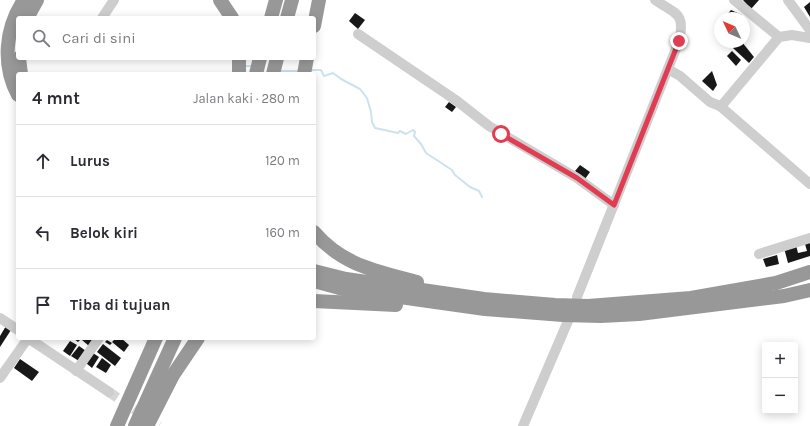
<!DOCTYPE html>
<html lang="id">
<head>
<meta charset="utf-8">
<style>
  :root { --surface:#fff; --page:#f2f2f3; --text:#2b2b33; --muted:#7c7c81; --line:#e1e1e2 }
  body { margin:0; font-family:Karla,sans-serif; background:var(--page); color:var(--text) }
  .controls { position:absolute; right:12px; bottom:12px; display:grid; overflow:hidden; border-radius:4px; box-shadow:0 2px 10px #0003 }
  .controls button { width:36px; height:36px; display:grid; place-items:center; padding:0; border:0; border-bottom:1px solid var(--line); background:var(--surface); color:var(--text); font:20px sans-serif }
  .compass { position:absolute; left:714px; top:12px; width:36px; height:36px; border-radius:50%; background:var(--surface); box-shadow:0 2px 10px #0003; rotate:314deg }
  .stop { position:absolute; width:12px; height:12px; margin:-9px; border:3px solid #e03c52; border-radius:50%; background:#fff }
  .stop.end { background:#e03c52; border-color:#fff; box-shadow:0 1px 4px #0008 }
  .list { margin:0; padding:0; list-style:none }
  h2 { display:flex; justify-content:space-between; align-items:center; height:52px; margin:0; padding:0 16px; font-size:17px }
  h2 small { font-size:13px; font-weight:400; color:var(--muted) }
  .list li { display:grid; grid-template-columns:26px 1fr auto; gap:12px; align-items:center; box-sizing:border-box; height:72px; padding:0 16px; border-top:1px solid var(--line) }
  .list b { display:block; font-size:15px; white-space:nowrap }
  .list em { font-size:13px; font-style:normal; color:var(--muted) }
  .icon { flex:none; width:22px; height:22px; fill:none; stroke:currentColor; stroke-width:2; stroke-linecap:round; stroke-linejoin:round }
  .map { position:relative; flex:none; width:810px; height:426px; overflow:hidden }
  .search { position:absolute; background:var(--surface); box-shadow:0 2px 10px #0003; left:16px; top:16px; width:300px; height:44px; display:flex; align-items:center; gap:10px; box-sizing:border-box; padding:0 14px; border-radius:4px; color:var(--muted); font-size:15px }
  .panel { position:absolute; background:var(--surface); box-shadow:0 2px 10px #0003; left:16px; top:72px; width:300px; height:268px; border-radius:4px }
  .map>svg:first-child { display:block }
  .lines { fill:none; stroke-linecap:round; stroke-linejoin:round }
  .stream { stroke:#cde2ec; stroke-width:2 }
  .building { fill:#181818 }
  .minor-tunnel { stroke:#d6d6d6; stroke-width:10; stroke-dasharray:10 5; stroke-linecap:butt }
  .minor { stroke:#cecece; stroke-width:10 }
  .highway { stroke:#989898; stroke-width:14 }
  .route { stroke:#e03c52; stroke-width:5 }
</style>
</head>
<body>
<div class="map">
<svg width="810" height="426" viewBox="0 0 810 426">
  <rect width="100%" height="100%" fill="#fff"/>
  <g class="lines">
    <!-- stream -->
    <g class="stream">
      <polyline points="244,66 253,66"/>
      <polyline points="310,70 321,70 324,76 333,73 341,79 360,89 367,98 371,112 372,122 375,128 398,133 400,131 406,134 413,130 415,132 414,136 421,144 426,153 452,170 455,175 470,187 479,191 482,197"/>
      <polyline points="280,71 300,71"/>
    </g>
  </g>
  <!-- building -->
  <g class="building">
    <polygon points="743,0 759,0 751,9"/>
    <polygon points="810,2 810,17 804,7"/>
    <polygon points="731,10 742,15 741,18 724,18"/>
    <polygon points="355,13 365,20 358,29 349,21"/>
    <polygon points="739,42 742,42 754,57 749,63 733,48"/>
    <polygon points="732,51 741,60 736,66 727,56"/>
    <polygon points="712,71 717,85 713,91 702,81"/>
    <polygon points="449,102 456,107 452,112 445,107"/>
    <polygon points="580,165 590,172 585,179 575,171"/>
    <polygon points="810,242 810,256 788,263 784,248 796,245 798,253 807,251 805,244"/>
    <polygon points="777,255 779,264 766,267 763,259"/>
    <polygon points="6,326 11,330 0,347 0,336"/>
    <polygon points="73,338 82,338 78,342"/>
    <polygon points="84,338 90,338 93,340 89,346 82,340"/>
    <polygon points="116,338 121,338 129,345 124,352 112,342"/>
    <polygon points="107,340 112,343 110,345 105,342"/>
    <polygon points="70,341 77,345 70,356 63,351"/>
    <polygon points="103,344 121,358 115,366 97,352"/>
    <polygon points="79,346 86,351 79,361 71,356"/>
    <polygon points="93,353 99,357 92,368 86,363"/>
    <polygon points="102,358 111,365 106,373 96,367"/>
    <polygon points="20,359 39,372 32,381 14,368"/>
  </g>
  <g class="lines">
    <!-- minor-tunnel -->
    <polyline class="minor-tunnel" points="109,392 159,426"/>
    <!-- minor -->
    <g class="minor">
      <polyline points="734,0 779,37"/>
      <polyline points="788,0 810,30"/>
      <polyline points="102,18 114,0"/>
      <polyline points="358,34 457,101 489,126 577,178 614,205"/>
      <polyline points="668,69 680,76 710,102 720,106 723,104 779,37 792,35 810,38"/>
      <polyline points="720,106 810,184"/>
      <polyline points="759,254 810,238"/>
      <path d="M577 297 679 41C686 12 675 14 655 0"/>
      <polyline points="0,318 18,330"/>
      <polyline points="28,338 109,392"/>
      <polyline points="76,371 99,338"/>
      <polyline points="0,378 28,338"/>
      <polyline points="523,426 568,321"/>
    </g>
    <!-- highway -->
    <g class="highway">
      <polyline points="220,0 232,18"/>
      <polyline points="27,18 37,0"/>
      <polyline points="271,18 276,0"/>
      <polyline points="287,18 292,0"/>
      <polyline points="314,26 319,0"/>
      <polyline points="19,58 21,74"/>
      <polyline points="239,74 239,58"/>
      <polyline points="256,74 260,58"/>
      <polyline points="273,74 277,58"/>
      <polyline points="304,74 307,58"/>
      <path d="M18 95C2 65 5 28 24 0"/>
      <path d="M314 232C343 266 377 271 417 282"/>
      <polyline points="314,271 346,279 484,299 555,305 588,306 691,298 776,283 810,272"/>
      <polyline points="314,281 343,289 485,309 563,315 601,316 639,314 784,296 810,290"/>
      <polyline points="314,301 396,305"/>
      <polyline points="117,426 156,338"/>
      <polyline points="135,426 175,338"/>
      <polyline points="147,426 173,375 198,338"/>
    </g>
  </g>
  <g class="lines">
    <!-- route -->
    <polyline class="route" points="501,134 577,178 614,205 679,41"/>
  </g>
</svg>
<div class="controls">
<button>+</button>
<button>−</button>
</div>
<svg class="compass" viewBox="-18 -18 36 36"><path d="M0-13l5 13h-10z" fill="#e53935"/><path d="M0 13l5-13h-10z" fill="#7c7c81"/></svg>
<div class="stop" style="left:501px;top:134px"></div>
<div class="stop end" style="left:679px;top:41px"></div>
<div class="search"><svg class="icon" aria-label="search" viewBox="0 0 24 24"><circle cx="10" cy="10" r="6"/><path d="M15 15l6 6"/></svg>Cari di sini</div>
<section class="panel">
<h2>4 mnt<small>Jalan kaki · 280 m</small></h2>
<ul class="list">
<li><svg class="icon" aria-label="ahead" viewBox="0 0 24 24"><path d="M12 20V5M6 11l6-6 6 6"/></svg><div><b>Lurus</b></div><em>120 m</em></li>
<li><svg class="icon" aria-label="left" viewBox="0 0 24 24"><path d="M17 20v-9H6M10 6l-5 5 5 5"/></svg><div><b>Belok kiri</b></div><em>160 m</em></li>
<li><svg class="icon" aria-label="arrive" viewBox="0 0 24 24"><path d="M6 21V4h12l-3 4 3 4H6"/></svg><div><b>Tiba di tujuan</b></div></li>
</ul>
</section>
</div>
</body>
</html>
